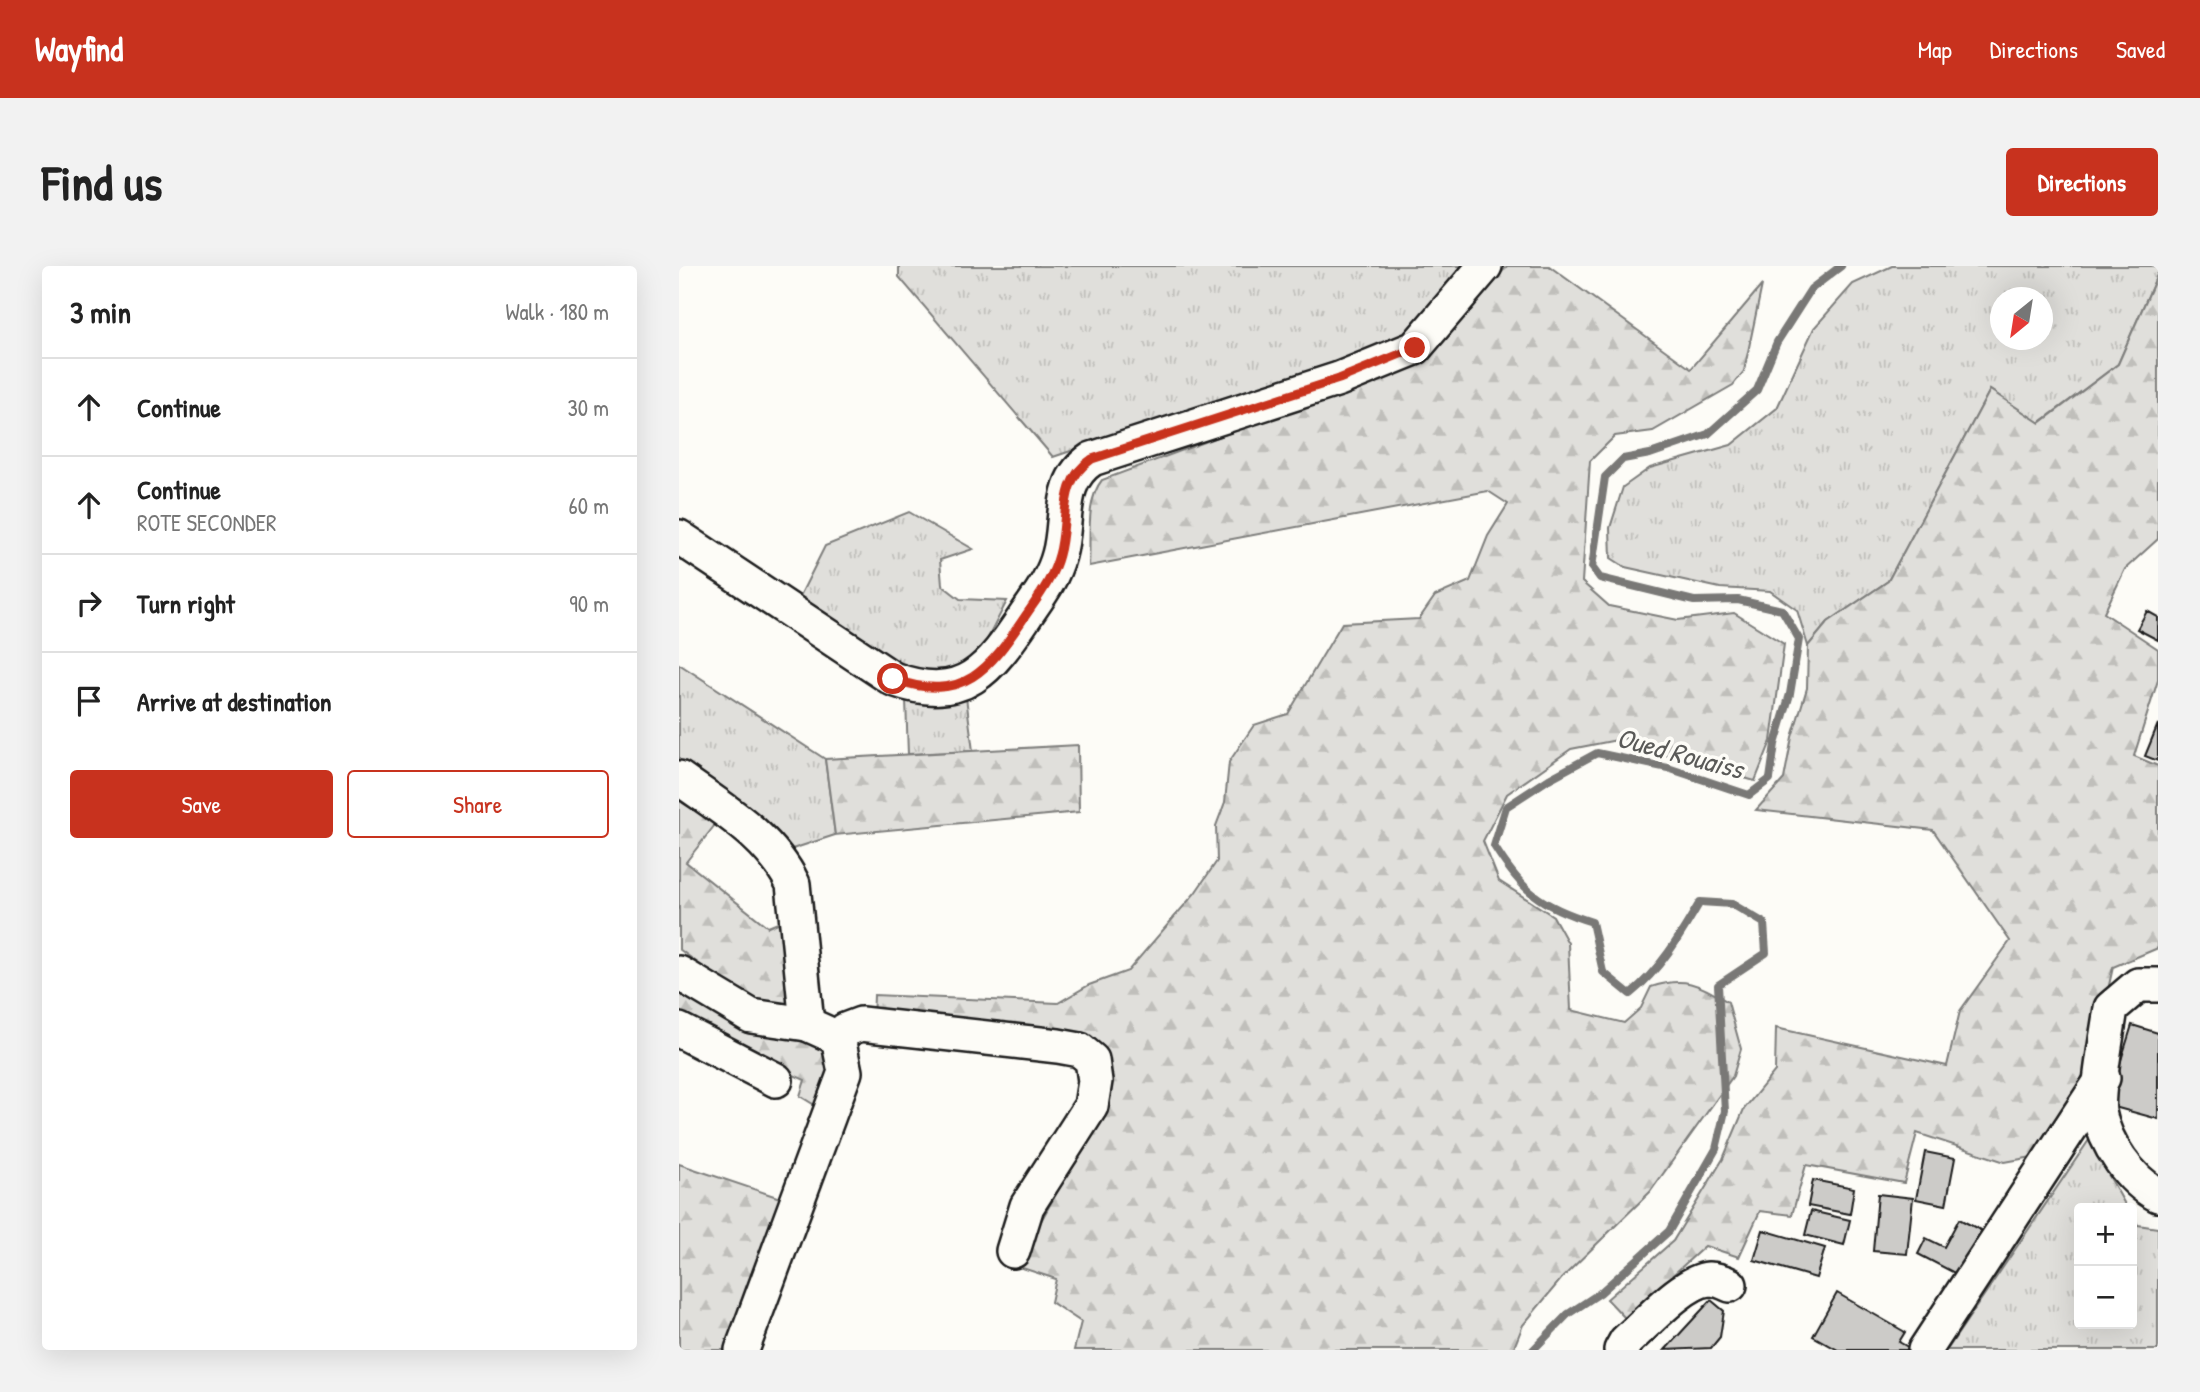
<!DOCTYPE html>
<html lang="en">
<head>
<meta charset="utf-8">
<style>
  :root { --surface:#fff; --page:#f2f2f2; --text:#222; --muted:#767676; --line:#e0e0e0; --accent:#c8321e }
  body { margin:0; font-family:"Patrick Hand",sans-serif; background:var(--page); color:var(--text) }
  .controls { position:absolute; right:21px; bottom:21px; display:grid; overflow:hidden; border-radius:7px; box-shadow:0 7px 28px #0002 }
  .controls button { width:63px; height:63px; display:grid; place-items:center; padding:0; border:0; border-bottom:2px solid var(--line); background:var(--surface); color:var(--text); font:35px sans-serif }
  .compass { position:absolute; left:1311px; top:21px; width:63px; height:63px; border-radius:50%; background:var(--surface); box-shadow:0 7px 28px #0002; rotate:210deg }
  .stop { position:absolute; width:21px; height:21px; margin:-16px; border:5px solid #c8321e; border-radius:50%; background:#fff }
  .stop.end { background:#c8321e; border-color:#fff; box-shadow:0 2px 7px #0008 }
  .list { margin:0; padding:0; list-style:none }
  h2 { display:flex; justify-content:space-between; align-items:center; height:91px; margin:0; padding:0 28px; font-size:30px }
  h2 small { font-size:23px; font-weight:400; color:var(--muted) }
  .list li { display:grid; grid-template-columns:46px 1fr auto; gap:21px; align-items:center; box-sizing:border-box; height:98px; padding:0 28px; border-top:2px solid var(--line) }
  .list b { display:block; font-size:26px; white-space:nowrap }
  .list p { margin:0; font-size:23px; white-space:nowrap; color:var(--muted) }
  .list em { font-size:23px; font-style:normal; color:var(--muted) }
  .actions { display:flex; gap:14px; padding:21px 28px }
  .actions a { flex:1; padding:16px 0; border:2px solid var(--accent); border-radius:7px; text-align:center; font-size:24px; color:var(--accent) }
  .actions .main { background:var(--accent); color:#fff }
  .icon { flex:none; width:38px; height:38px; fill:none; stroke:currentColor; stroke-width:2; stroke-linecap:round; stroke-linejoin:round }
  .map { position:relative; flex:none; width:1479px; height:1084px; overflow:hidden; border-radius:7px }
  header { display:flex; align-items:center; gap:42px; box-sizing:border-box; height:98px; padding:0 35px; background:var(--accent); color:#fff }
  header strong { font-size:33px }
  nav { display:flex; gap:38px; margin-inline-start:auto; font-size:24px }
  .intro { display:flex; align-items:center; justify-content:space-between; box-sizing:border-box; height:168px; padding:0 42px }
  h1 { margin:0; font-size:49px }
  .button { padding:18px 32px; border-radius:7px; background:var(--accent); color:#fff; font-size:24px; font-weight:700 }
  main { display:flex; gap:42px; padding:0 42px }
  aside { flex:1; background:var(--surface); border-radius:7px; box-shadow:0 7px 28px #0002 }
  .map>svg:first-child { display:block }
  .grass { fill:url(#grass-tufts); stroke:#7e7e7c; stroke-width:2; fill-rule:evenodd }
  .forest { fill:url(#forest-firs); stroke:#7e7e7c; stroke-width:2 }
  .lines { fill:none; stroke-linecap:round; stroke-linejoin:round }
  .stream { stroke:#797876; stroke-width:8 }
  .building { fill:#cccbc8; stroke:#1c1c1c; stroke-width:2 }
  .minor-casing { stroke:#1c1c1c; stroke-width:38 }
  .minor { stroke:#fdfcf7; stroke-width:33 }
  .route { stroke:#c8321e; stroke-width:9 }
  .labels { text-anchor:middle; stroke-width:7; stroke-linejoin:round; paint-order:stroke }
  .water-label { font-size:28px; font-style:italic; fill:#5a5a58; stroke:#fdfcf7 }
</style>
</head>
<body>
<header>
<strong>Wayfind</strong>
<nav><a>Map</a><a>Directions</a><a>Saved</a></nav>
</header>
<div class="intro"><h1>Find us</h1><a class="button">Directions</a></div>
<main>
<aside>
<h2>3 min<small>Walk · 180 m</small></h2>
<ul class="list">
<li><svg class="icon" aria-label="ahead" viewBox="0 0 24 24"><path d="M12 20V5M6 11l6-6 6 6"/></svg><div><b>Continue</b></div><em>30 m</em></li>
<li><svg class="icon" aria-label="ahead" viewBox="0 0 24 24"><path d="M12 20V5M6 11l6-6 6 6"/></svg><div><b>Continue</b><p>ROTE SECONDER</p></div><em>60 m</em></li>
<li><svg class="icon" aria-label="right" viewBox="0 0 24 24"><path d="M7 20v-9h11M14 6l5 5-5 5"/></svg><div><b>Turn right</b></div><em>90 m</em></li>
<li><svg class="icon" aria-label="arrive" viewBox="0 0 24 24"><path d="M6 21V4h12l-3 4 3 4H6"/></svg><div><b>Arrive at destination</b></div></li>
</ul>
<div class="actions"><a class="main">Save</a><a>Share</a></div>
</aside>
<div class="map">
<svg width="1479" height="1084" viewBox="0 0 1479 1084">
  <defs>
    <pattern id="grass-tufts" width="24" height="20" patternUnits="userSpaceOnUse" patternTransform="scale(1.75)"><rect width="24" height="20" fill="#e0dfdb"/><path d="M3 7l-1-3M5 7V3M7 7l1-3M15 17l-1-3M17 17v-4M19 17l1-3" fill="none" stroke="#c0bfbb"/></pattern>
    <pattern id="forest-firs" width="22" height="20" patternUnits="userSpaceOnUse" patternTransform="scale(1.75)"><rect width="22" height="20" fill="#e0dfdb"/><path d="M5 1l3.5 6h-7zM16 11l3.5 6h-7z" fill="#c0bfbb"/></pattern>
  </defs>
  <rect width="100%" height="100%" fill="#fdfcf7"/>
  <filter id="ink" filterUnits="userSpaceOnUse"><feTurbulence type="fractalNoise" baseFrequency=".0143" numOctaves="2"/><feDisplacementMap in="SourceGraphic" scale="14" xChannelSelector="R" yChannelSelector="G"/><feConvolveMatrix kernelMatrix="1 2 1 2 8 2 1 2 1" color-interpolation-filters="sRGB"/></filter>
  <g filter="url(#ink)">
    <!-- grass -->
    <g class="grass">
      <polygon points="220,0 789,0 727,72 374,191 220,11"/>
      <path d="M1213 0H1479V7L1439 98 1360 157 1311 124 1209 315 1149 356 1129 380 1118 344 1091 325 1041 322 946 301 932 292 931 262 944 221 971 202 1052 179 1098 142 1135 62 1174 18ZM1322 32H1364V74H1322Z"/>
      <polygon points="230,246 294,283 261,294 263,319 281,333 328,335 296,397 247,411 225,407 118,336 146,280"/>
      <polygon points="0,398 146,493 156,569 110,584 93,562 0,494"/>
      <polygon points="287,431 294,485 229,488 227,434"/>
      <polygon points="1410,874 1448,942 1400,942 1400,1058 1453,1058 1453,950 1459,959 1479,962 1479,1084 1268,1084"/>
    </g>
    <!-- forest -->
    <g class="forest">
      <path d="M828 0H870L1012 103 1083 19 1065 105 1054 119 974 165 936 170 911 195 903 316 930 340 999 354 1055 347 1105 378 1092 475 1076 515 994 492 948 472 892 483 828 528 804 575 820 615 874 650 889 677 892 744 945 757 962 742 972 721C1007 710 1019 718 1049 736L1062 783 1054 810 971 926 883 1012 844 1059 834 1084H395L402 1056 372 1036 377 1013 337 1000 430 832 417 776 194 755 195 729 379 737 410 719 449 705 516 627 538 595 537 560 546 536 550 496 575 459 609 448 663 357 740 353 756 330 791 315 809 270 829 238 809 225 410 300C412 273 406 235 423 214L739 97 760 80Z"/>
      <polygon points="1479,7 1479,273 1446,303 1425,347 1479,383 1479,414 1455,490 1479,500 1479,682 1434,701 1410,810 1353,891 1326,896 1238,867 1225,917 1127,899 1113,949 1081,945 1060,991 1026,980 946,1052 928,1033 994,975 1044,893 1065,843 1096,805 1097,762 1268,800 1281,745 1331,675 1254,564 1077,544 1105,513 1113,471 1128,422 1129,380 1149,356 1209,315 1311,124 1361,157 1439,98"/>
      <polygon points="399,479 400,546 156,569 146,493"/>
      <polygon points="0,526 39,555 7,596 89,661 109,653 118,744 74,738 0,683"/>
      <polygon points="0,714 154,788 142,843 121,830 126,814 65,787 0,748"/>
      <polygon points="0,898 104,933 53,1084 0,1084"/>
    </g>
    <g class="lines">
      <!-- stream -->
      <path class="stream" d="M854 1084 889 1048 921 1027 990 965 1037 883 1046 845 1039 719 1087 687 1085 657 1053 638 1021 636C1001 670 982 703 951 728L924 706 913 656C861 640 843 625 815 580L827 541 870 513 918 487 989 502 1070 529 1091 513 1096 478 1111 428 1120 373 1103 344 1059 334 1015 335 921 312 913 301 926 211 944 193 971 188 1029 168 1078 124 1098 76 1132 23 1162 0"/>
    </g>
    <!-- building -->
    <g class="building">
      <polygon points="1468,345 1479,351 1479,374 1458,363"/>
      <polygon points="1479,458 1479,495 1466,490"/>
      <polygon points="1453,759 1479,767 1479,853 1428,839"/>
      <polygon points="1246,886 1276,892 1267,939 1237,933"/>
      <polygon points="1134,914 1175,922 1171,948 1129,940"/>
      <polygon points="1199,928 1234,932 1228,988 1194,985"/>
      <polygon points="1132,945 1171,954 1165,979 1126,969"/>
      <polygon points="1280,953 1309,968 1285,1012 1239,988 1247,972 1265,981"/>
      <polygon points="1084,964 1146,982 1137,1012 1075,994"/>
      <polygon points="1158,1027 1226,1066 1220,1076 1234,1084 1159,1084 1134,1070"/>
      <polygon points="1032,1034 1045,1045 1041,1071 1032,1082 986,1084"/>
    </g>
    <g class="lines">
      <defs>
        <g id="minor">
          <path d="M0 271 214 413C285 439 311 403 347 349 360 330 374 312 380 289 390 254 378 216 413 193L660 113 736 82 806 0"/>
          <path d="M0 512C43 543 90 569 114 618L128 758"/>
          <polyline points="0,707 72,750 128,758 159,772 166,806 63,1084"/>
          <path d="M1479 719H1459L1432 742C1429 764 1417 827 1420 846 1426 878 1451 914 1479 929"/>
          <polyline points="0,764 97,814"/>
          <polyline points="159,772 166,764 182,758 379,780 401,784 413,794 416,815 412,840 348,940 334,985"/>
          <path d="M942 1084 947 1075C967 1058 1004 1015 1030 1013 1037 1013 1045 1016 1051 1019"/>
          <polyline points="1246,1084 1424,812"/>
        </g>
      </defs>
      <!-- minor casing -->
      <use href="#minor" class="minor-casing"/>
      <!-- minor -->
      <use href="#minor" class="minor"/>
    </g>
  </g>
  <g class="lines" filter="url(#ink)">
    <!-- route -->
    <path class="route" d="M214 413C285 438 310 404 347 349 360 330 374 312 380 289 390 254 378 216 413 193L660 113 736 82"/>
  </g>
  <g class="labels">
    <!-- water labels -->
    <g class="water-label">
      <text transform="translate(1001 487) rotate(15)" y="10">Oued Rouaiss</text>
    </g>
  </g>
</svg>
<div class="controls">
<button>+</button>
<button>−</button>
</div>
<svg class="compass" viewBox="-18 -18 36 36"><path d="M0-13l5 13h-10z" fill="#e53935"/><path d="M0 13l5-13h-10z" fill="#767676"/></svg>
<div class="stop" style="left:214px;top:413px"></div>
<div class="stop end" style="left:736px;top:82px"></div>
</div>
</main>
</body>
</html>
